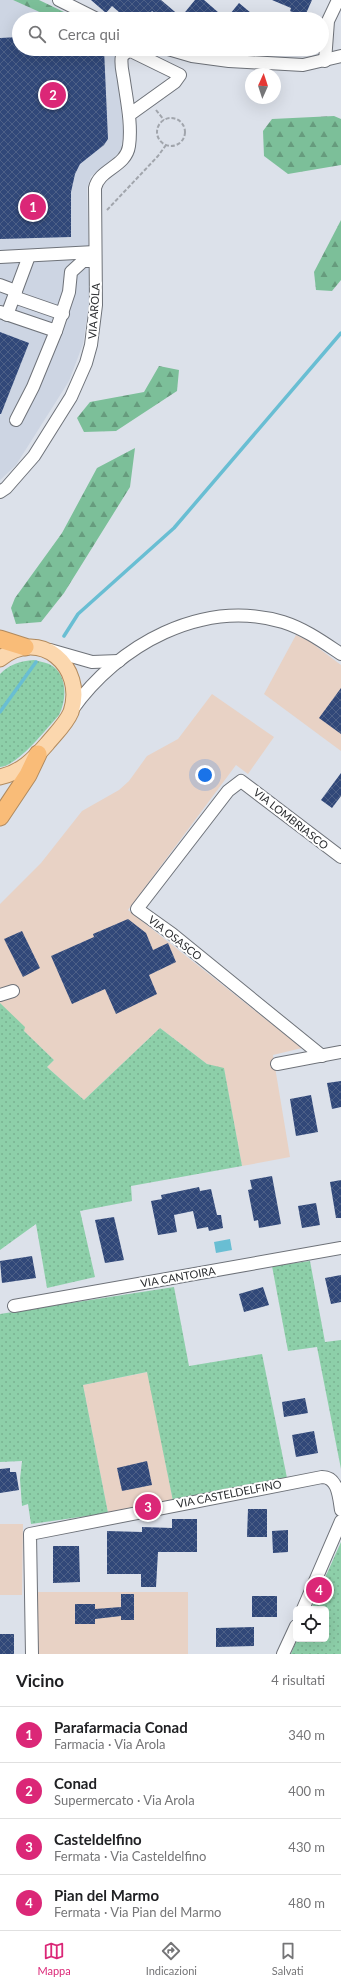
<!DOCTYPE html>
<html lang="it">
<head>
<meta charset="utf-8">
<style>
  :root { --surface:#fff; --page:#f6f6f6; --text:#202124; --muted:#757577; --line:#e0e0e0; --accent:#db2777 }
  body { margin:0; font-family:Lato,sans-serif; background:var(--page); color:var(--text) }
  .controls { position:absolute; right:12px; bottom:12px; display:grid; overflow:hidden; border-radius:6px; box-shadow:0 4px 16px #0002 }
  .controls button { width:36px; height:36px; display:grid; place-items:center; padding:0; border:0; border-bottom:1px solid var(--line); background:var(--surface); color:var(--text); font:20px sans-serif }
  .compass { position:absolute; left:245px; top:68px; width:36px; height:36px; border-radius:50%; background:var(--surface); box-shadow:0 4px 16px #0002; rotate:3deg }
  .you { position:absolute; left:205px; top:775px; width:14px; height:14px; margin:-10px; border:3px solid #fff; border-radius:50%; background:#1a73e8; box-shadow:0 0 0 6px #1a73e833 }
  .badge { display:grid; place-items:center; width:26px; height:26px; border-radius:50%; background:var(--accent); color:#fff; font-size:13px; font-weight:700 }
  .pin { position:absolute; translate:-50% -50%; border:2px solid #fff; box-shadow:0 1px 4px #0006 }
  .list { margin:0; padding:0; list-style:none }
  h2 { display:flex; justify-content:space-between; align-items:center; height:52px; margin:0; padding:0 16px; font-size:17px }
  h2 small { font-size:13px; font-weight:400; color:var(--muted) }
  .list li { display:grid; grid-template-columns:26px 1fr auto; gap:12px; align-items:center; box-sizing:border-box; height:56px; padding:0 16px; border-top:1px solid var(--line) }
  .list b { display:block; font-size:15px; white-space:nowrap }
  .list p { margin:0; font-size:13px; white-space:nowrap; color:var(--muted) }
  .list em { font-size:13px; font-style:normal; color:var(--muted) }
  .icon { flex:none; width:22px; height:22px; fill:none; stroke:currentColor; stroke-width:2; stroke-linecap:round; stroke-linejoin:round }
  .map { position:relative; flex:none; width:341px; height:1654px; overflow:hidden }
  .search { position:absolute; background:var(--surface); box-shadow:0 4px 16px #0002; left:12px; right:12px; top:12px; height:44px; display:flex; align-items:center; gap:10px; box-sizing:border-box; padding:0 14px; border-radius:22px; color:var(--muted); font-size:15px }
  .sheet { height:276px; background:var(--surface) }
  nav { display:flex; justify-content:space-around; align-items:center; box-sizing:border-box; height:56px; border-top:1px solid var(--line); background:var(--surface); font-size:11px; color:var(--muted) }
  nav a { display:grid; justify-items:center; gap:2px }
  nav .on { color:var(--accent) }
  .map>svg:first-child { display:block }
  .built { fill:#cdd5e3 }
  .industrial { fill:#e8d2c5 }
  .grass { fill:url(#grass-dots) }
  .forest { fill:url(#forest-firs) }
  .water { fill:#69bed3 }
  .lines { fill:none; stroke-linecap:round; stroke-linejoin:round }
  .stream { stroke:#69bed3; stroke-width:3.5 }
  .building { fill:url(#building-cross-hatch) }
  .minor-casing { stroke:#6e7279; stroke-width:14 }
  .major-casing { stroke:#b18a5e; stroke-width:17 }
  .highway-casing { stroke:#b18a5e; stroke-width:19 }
  .path { stroke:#a1a5ac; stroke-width:2; stroke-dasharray:4 2; stroke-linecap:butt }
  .minor { stroke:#fff; stroke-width:12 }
  .major { stroke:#fbd7ae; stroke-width:15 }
  .highway { stroke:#f9bc78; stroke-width:17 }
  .labels { text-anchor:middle; stroke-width:4; stroke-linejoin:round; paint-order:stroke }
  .street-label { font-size:11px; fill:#2a2c2f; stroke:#fff }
</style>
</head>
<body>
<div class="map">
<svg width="341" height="1654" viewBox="0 0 341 1654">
  <defs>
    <pattern id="grass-dots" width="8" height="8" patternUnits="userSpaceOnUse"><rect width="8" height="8" fill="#8dcfa9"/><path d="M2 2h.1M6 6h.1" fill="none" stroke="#7ab292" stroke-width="1.8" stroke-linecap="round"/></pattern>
    <pattern id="forest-firs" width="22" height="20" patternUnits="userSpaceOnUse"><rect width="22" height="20" fill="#7cbf99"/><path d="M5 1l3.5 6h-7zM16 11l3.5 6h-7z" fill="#669b7d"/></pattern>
    <pattern id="building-cross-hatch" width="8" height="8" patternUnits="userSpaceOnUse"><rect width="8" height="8" fill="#314879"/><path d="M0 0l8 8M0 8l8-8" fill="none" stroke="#4d6087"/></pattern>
  </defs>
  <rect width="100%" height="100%" fill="#dce1ea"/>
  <!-- built -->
  <polygon class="built" points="0,0 13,0 55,19 19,19 19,49 117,49 123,133 121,150 107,165 91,176 87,188 90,296 83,344 69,381 16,465 0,480"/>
  <!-- industrial -->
  <g class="industrial">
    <polygon points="296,635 309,641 341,665 341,751 264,694"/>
    <polygon points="212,694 274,737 248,774 236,765 128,910 302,1048 273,1055 290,1157 242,1166 224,1069 207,1064 160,1028 84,1100 47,1067 54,1060 24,1031 0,1003 0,904 41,863 82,811 119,790 129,781 147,756 178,739"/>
    <polygon points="148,1372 173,1501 108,1513 83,1385"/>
    <polygon points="0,1524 23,1524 22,1595 0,1595"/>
    <rect x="38" y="1592" width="150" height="62"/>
  </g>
  <!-- grass -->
  <g class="grass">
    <path d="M34 660C38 661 44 662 49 664 68 673 67 699 59 715 46 729 19 765 0 767V674C10 664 20 661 34 660Z"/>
    <polygon points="0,1003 25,1027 24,1031 54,1060 47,1067 84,1100 160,1028 207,1064 224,1068 242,1166 131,1186 132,1201 80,1211 95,1277 47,1288 36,1224 0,1250"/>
    <polygon points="310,1261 325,1342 341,1340 341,1469 317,1347 288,1351 272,1266"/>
    <polygon points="174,1287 189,1366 262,1354 287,1478 173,1501 147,1372 83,1385 108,1513 31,1524 28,1504 22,1506 20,1479 22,1461 0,1462 0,1314"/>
    <polygon points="341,1542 341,1654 291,1654 297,1639 326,1639 326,1609 311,1609"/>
  </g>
  <!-- forest -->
  <g class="forest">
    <polygon points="13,0 39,0 64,12 65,19 55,19"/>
    <polygon points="334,116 341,119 341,165 288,174 264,156 263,131 272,119"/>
    <polygon points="341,220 341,280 332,291 316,290 314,272"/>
    <polygon points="159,366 179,370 177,391 116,431 84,432 77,418 90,402 144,392"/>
    <polygon points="135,448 130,487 64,593 41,622 16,624 11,608 15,598 62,533 97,468"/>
  </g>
  <!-- water -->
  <polygon class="water" points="230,1239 232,1250 216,1253 214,1242"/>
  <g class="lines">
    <!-- stream -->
    <g class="stream">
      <polyline points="64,636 78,614 174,528 341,333"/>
      <polyline points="0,712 36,662"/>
    </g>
  </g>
  <!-- building -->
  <g class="building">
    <polygon points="91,0 161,0 181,17 195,0 204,0 226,19 239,3 251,13 246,19 211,19 206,14 202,19 162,19 152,11 145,19 127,19 112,6 106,13"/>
    <polygon points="272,0 312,0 304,18 290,11 291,8"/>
    <polygon points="19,37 19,49 104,49 108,139 104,145 80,164 75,174 71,192 71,237 0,239 0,38"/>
    <polygon points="0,332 29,343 1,414 0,414"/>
    <polygon points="341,688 341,734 319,718"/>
    <polygon points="341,773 341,796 332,808 321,800"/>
    <polygon points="128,919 146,933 153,950 168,943 176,962 149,975 157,994 116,1014 105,989 72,1004 51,956 94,937 93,934"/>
    <polygon points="22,931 40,968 23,977 4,939"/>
    <polygon points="341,1081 341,1107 332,1109 327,1083"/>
    <polygon points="311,1095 318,1132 296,1136 290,1099"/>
    <polygon points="272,1176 281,1224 259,1228 258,1220 254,1221 248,1190 252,1189 250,1180"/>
    <polygon points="341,1180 341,1218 336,1218 330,1182"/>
    <polygon points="199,1187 200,1191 211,1189 217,1215 221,1215 223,1228 209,1231 208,1227 197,1229 193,1211 174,1215 177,1232 158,1235 151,1201 162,1199 161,1195"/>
    <polygon points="316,1203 320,1225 302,1228 298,1206"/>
    <polygon points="114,1217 124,1260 105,1263 95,1220"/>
    <polygon points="32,1256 36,1278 2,1283 0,1261"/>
    <polygon points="341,1275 341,1302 331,1304 325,1278"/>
    <polygon points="263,1287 269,1305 244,1312 239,1294"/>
    <polygon points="305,1398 308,1413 284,1417 282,1402"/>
    <polygon points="314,1431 318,1453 296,1457 292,1435"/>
    <polygon points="147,1461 152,1485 122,1491 117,1468"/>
    <polygon points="10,1468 10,1472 16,1472 19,1490 0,1493 0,1469"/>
    <polygon points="248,1509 267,1509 267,1537 247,1537"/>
    <polygon points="172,1519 197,1519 197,1552 158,1552 156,1587 141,1587 141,1574 107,1574 107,1531 142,1532 142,1527 172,1528"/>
    <polygon points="288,1530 288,1552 273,1553 272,1531"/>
    <polygon points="53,1546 79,1546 80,1582 53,1583"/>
    <polygon points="121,1594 134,1594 134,1620 121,1620 121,1616 95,1619 95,1624 75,1624 75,1604 95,1604 95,1609 121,1607"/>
    <rect x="252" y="1596" width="25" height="21"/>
    <polygon points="254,1627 254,1646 216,1647 216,1628"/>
    <rect x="0" y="1634" width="14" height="20"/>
  </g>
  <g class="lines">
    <defs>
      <g id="minor">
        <polyline points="59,0 97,19"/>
        <polyline points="168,49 192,56 229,61 303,65 341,56"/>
        <polyline points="325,61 328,21 338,0"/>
        <polyline points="0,257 95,252"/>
        <polyline points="0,285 16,291"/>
        <polyline points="14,297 63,314"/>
        <polyline points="0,312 56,331 69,292 71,272 83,261 95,261"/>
        <polyline points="7,315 29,256"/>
        <polyline points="16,420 33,387 56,331"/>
        <path d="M0 492 6 488 34 456 71 397 86 363 91 345 96 305 95 188C99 169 126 167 129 146 132 125 127 102 124 81 123 73 120 64 122 56L128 51 133 52 180 75 175 82 129 115"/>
        <polyline points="50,650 92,662 119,661"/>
        <path d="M72 710C118 645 202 598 283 622 305 629 323 642 341 654"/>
        <polyline points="0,995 13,991"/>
        <polyline points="322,1056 172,934 137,909 228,791 241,781 341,857"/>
        <polyline points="277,1064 341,1052"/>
        <polyline points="14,1306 341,1248"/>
        <polyline points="303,1609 341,1521"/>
        <path d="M32 1654 30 1534 322 1477C338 1477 339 1497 341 1510"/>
        <polyline points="283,1654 296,1626"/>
      </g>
      <path id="major" d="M0 659C40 626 86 667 71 712 66 724 55 734 47 744 34 759 20 773 0 777"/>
      <g id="highway">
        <polyline points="0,639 25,647"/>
        <polyline points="0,817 28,775 38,754"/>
      </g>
    </defs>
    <!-- minor casing -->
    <use href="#minor" class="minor-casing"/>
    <!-- major casing -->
    <use href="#major" class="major-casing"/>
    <!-- highway casing -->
    <use href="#highway" class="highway-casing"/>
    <!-- path -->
    <g class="path">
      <polyline points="156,110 164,120"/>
      <circle cx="171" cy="132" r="14"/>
      <polyline points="107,210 158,156 166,145"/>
    </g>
    <!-- minor -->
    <use href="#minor" class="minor"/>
    <!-- major -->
    <use href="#major" class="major"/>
    <!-- highway -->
    <use href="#highway" class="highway"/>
  </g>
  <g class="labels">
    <!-- street labels -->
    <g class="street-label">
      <text transform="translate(94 311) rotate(-86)" y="4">VIA AROLA</text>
      <text transform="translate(291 819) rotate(38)" y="4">VIA LOMBRIASCO</text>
      <text transform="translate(175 938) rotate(38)" y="4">VIA OSASCO</text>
      <text transform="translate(178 1277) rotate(-10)" y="4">VIA CANTOIRA</text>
      <text transform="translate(229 1494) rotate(-11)" y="4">VIA CASTELDELFINO</text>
    </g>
  </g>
</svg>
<div class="controls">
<button><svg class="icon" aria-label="locate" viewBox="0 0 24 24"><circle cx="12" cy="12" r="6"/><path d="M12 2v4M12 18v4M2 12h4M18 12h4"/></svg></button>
</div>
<svg class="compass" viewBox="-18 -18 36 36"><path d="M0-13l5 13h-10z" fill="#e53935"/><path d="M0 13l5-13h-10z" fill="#757577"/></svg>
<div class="you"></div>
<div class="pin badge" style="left:33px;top:207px">1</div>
<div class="pin badge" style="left:53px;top:95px">2</div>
<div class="pin badge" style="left:148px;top:1507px">3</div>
<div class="pin badge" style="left:319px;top:1590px">4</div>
<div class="search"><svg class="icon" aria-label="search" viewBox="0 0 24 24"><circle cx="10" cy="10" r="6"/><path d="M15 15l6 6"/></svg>Cerca qui</div>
</div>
<section class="sheet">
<h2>Vicino<small>4 risultati</small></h2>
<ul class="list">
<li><span class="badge">1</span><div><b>Parafarmacia Conad</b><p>Farmacia · Via Arola</p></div><em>340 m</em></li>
<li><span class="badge">2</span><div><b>Conad</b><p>Supermercato · Via Arola</p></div><em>400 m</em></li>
<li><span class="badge">3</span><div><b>Casteldelfino</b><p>Fermata · Via Casteldelfino</p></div><em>430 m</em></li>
<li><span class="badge">4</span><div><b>Pian del Marmo</b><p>Fermata · Via Pian del Marmo</p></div><em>480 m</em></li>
</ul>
</section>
<nav>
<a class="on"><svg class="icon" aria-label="map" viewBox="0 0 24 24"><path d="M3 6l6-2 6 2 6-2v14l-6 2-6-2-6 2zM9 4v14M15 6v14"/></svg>Mappa</a>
<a><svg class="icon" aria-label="directions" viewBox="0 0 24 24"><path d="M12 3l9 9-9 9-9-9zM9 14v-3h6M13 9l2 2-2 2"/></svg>Indicazioni</a>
<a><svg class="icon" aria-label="saved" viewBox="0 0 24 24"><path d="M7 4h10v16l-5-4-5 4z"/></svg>Salvati</a>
</nav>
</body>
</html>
